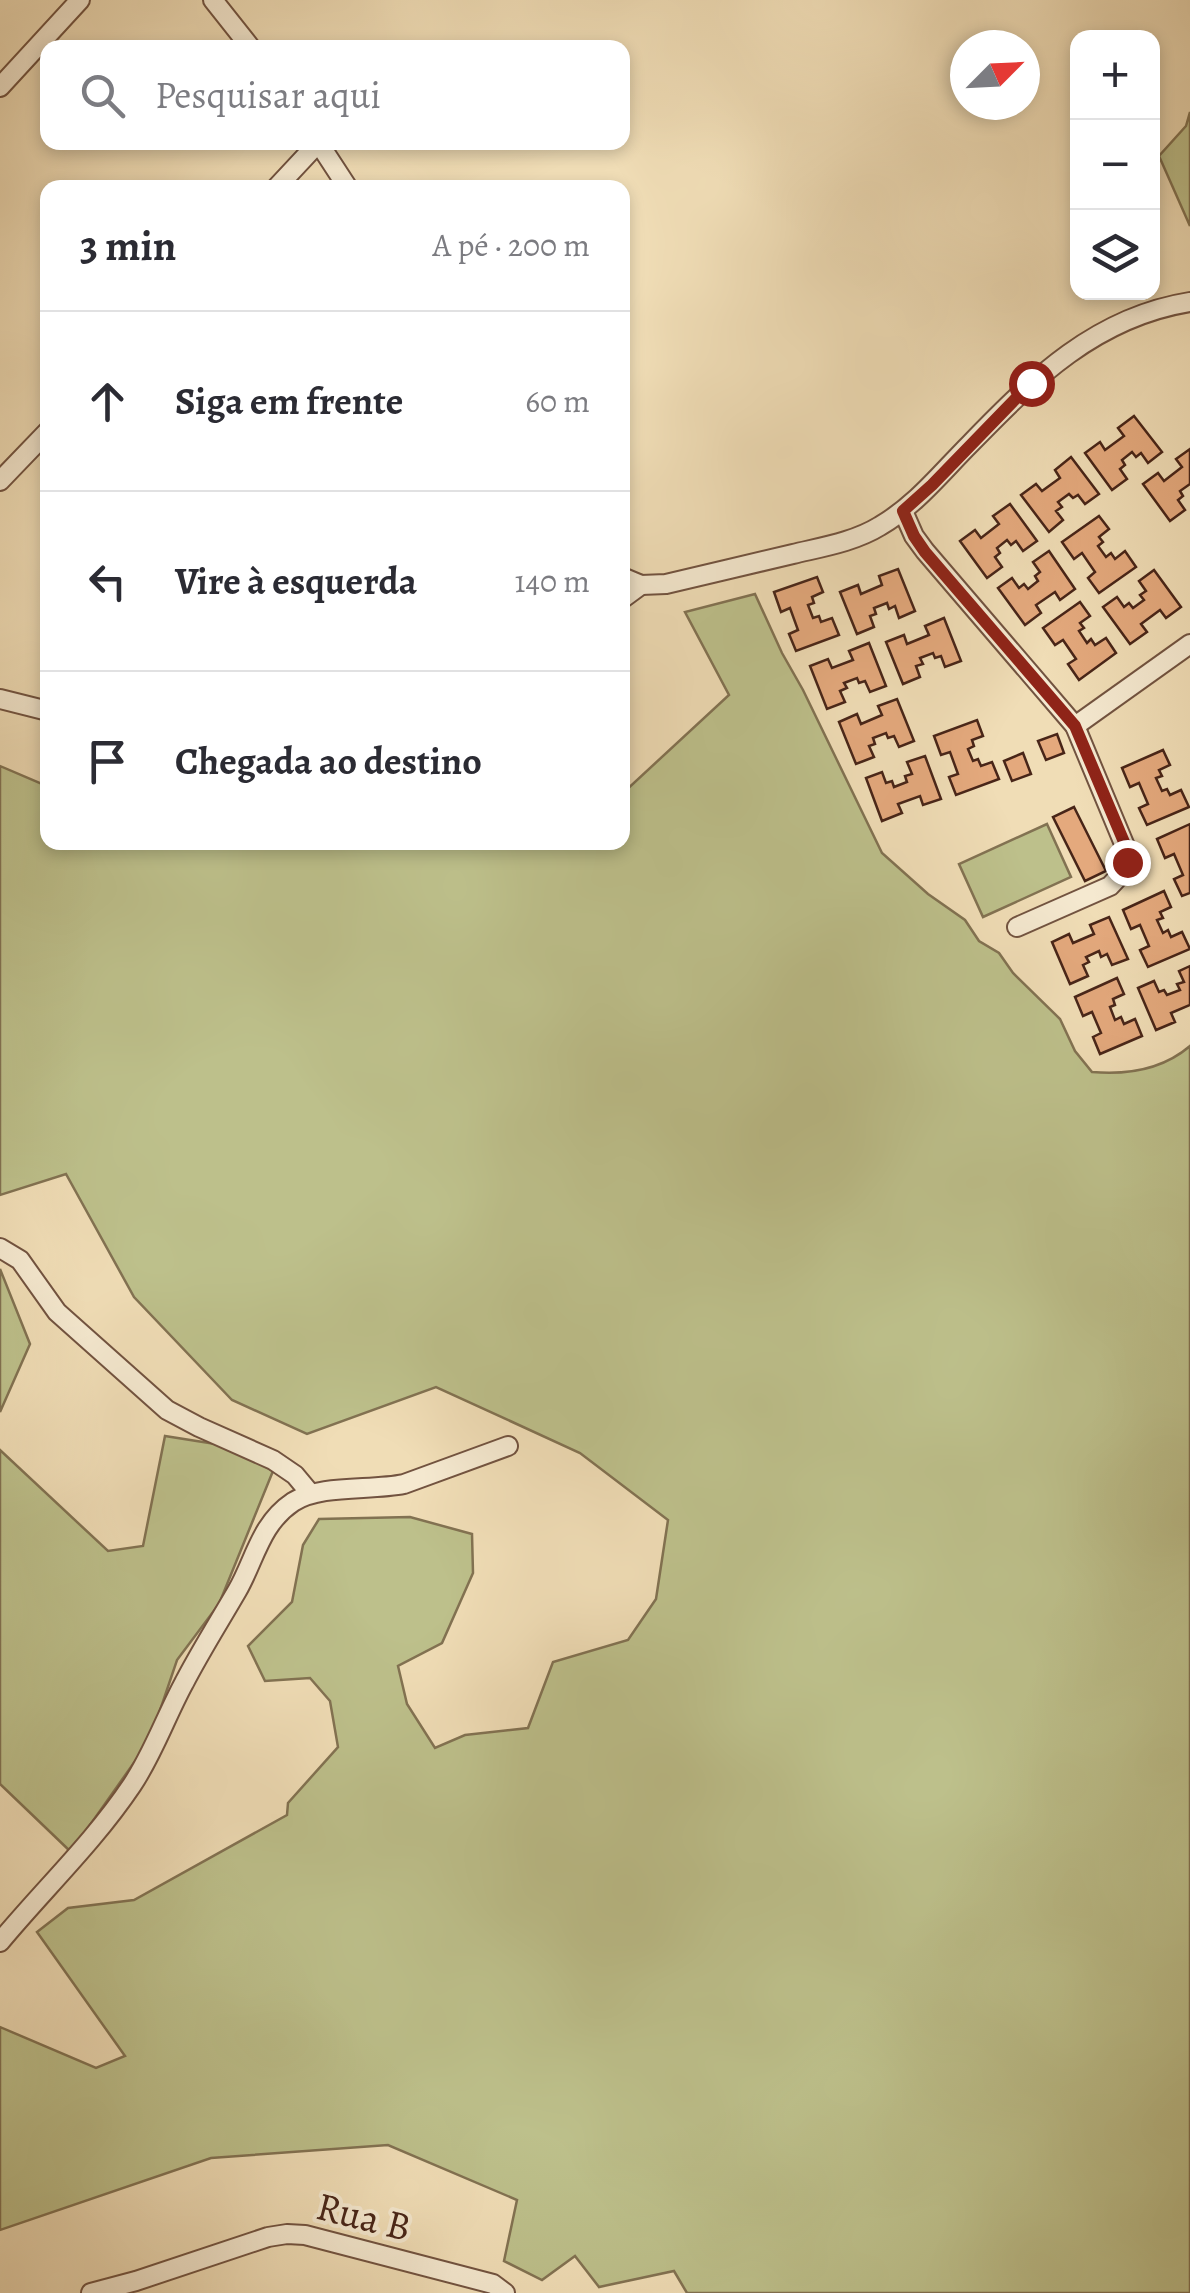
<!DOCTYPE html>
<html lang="pt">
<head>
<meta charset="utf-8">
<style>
  :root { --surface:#fff; --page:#f2f2f3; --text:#2b2b33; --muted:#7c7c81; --line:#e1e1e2 }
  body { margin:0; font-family:Alegreya,serif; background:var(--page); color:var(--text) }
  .controls { position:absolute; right:30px; top:30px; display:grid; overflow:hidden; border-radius:20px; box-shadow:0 5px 15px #0003 }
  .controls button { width:90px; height:90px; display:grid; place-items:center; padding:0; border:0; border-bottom:2px solid var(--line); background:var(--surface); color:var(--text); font:50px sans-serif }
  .compass { position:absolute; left:950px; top:30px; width:90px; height:90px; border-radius:50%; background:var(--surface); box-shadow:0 5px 15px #0003; rotate:66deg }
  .stop { position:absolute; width:30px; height:30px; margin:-22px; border:8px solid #8f2418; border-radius:50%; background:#fff }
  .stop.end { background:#8f2418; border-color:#fff; box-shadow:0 2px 10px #0008 }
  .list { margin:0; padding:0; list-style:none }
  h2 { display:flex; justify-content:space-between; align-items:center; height:130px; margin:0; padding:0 40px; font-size:42px }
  h2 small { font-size:32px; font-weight:400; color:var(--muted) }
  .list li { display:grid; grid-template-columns:65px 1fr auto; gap:30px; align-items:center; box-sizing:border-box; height:180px; padding:0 40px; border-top:2px solid var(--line) }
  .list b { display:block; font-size:38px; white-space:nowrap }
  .list em { font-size:32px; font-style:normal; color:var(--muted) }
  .icon { flex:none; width:55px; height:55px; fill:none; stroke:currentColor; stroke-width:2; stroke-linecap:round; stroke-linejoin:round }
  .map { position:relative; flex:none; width:1190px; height:2293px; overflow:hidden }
  .search { position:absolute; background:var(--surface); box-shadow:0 5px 15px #0003; left:40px; top:40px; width:590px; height:110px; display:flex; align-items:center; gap:25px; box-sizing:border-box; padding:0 35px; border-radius:20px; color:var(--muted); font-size:38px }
  .panel { position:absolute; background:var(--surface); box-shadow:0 5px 15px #0003; left:40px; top:180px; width:590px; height:670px; border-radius:20px }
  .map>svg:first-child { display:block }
  .green { fill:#bdc08b; stroke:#827252; stroke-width:2.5 }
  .building { fill:#e4a97d; stroke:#482518; stroke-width:2.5 }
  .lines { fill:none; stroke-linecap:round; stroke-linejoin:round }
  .minor-casing { stroke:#725340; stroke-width:22 }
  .minor { stroke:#f5e9d0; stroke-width:18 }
  .route { stroke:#8f2418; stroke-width:12 }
  .labels { text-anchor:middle; stroke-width:8; stroke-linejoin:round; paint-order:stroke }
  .street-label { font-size:40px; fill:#482518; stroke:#f5e9d0 }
</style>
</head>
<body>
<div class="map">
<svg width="1190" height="2293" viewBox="0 0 1190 2293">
  <rect width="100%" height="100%" fill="#f0ddb6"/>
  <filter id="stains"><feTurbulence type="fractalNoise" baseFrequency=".002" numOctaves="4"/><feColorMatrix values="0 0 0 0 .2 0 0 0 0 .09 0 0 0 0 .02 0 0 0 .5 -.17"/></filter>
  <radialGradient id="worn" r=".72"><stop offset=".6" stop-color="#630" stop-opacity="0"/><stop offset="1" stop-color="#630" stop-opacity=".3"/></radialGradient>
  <!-- green -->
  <g class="green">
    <polygon points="1190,112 1190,226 1159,156 1186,126"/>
    <path d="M755 594 782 653 803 690 882 853 928 894 965 920 979 941 999 953 1013 973 1060 1019 1075 1051 1092 1072C1127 1075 1162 1070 1190 1046V2293H687L674 2271 599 2287 575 2256 542 2280 504 2261 517 2200 388 2145 211 2158 0 2230V2027L96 2068 125 2056 37 1932 68 1908 134 1900 287 1815 288 1803 338 1747 330 1701 310 1678 265 1681 248 1646 292 1602 303 1545 319 1519 410 1517 472 1534 473 1573 442 1643 398 1666 407 1704 435 1748 465 1735 528 1728 553 1662 628 1640 656 1599 668 1520 580 1453 436 1387 307 1434 232 1400 134 1297 66 1174 0 1195V766L47 786 48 842H622L623 793 729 695 685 612Z"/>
    <polygon points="1047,824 1071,877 983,917 959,864"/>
    <polygon points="0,1269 30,1344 0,1412"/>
    <polygon points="165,1436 228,1446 273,1471 219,1604 177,1660 150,1740 71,1852 0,1784 0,1450 108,1551 143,1546"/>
  </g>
  <!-- building -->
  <g class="building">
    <polygon points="1134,416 1162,452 1148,463 1141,453 1136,457 1132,452 1122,460 1125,465 1120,469 1127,479 1112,490 1085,453 1100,442 1105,450 1124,436 1118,428"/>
    <polygon points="1190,449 1190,484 1180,491 1183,496 1178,500 1185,510 1170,521 1143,484 1158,473 1164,481 1182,467 1176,459"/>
    <polygon points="1071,457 1099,494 1085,504 1078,495 1073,498 1069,494 1058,502 1062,507 1056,511 1063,520 1049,532 1021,495 1036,484 1042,491 1060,478 1055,470"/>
    <polygon points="1010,504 1037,541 1023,551 1016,541 1011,545 1007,540 997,548 1000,553 995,557 1002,567 987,578 960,541 975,530 981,538 999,524 993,516"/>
    <polygon points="1099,516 1109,529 1099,537 1103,542 1098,546 1106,557 1111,553 1115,559 1125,551 1136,567 1099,593 1088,578 1095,572 1082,553 1074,559 1062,542"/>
    <polygon points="1049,551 1075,589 1060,600 1055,592 1036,605 1041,613 1025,625 998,588 1012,578 1019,588 1024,584 1028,589 1038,581 1035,576 1040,572 1033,562"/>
    <polygon points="898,569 915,611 899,618 895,606 889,609 887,603 874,608 876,614 870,616 874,627 857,634 840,592 858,585 861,594 882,585 879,576"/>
    <polygon points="1154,570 1181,607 1166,618 1160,610 1141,624 1147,632 1130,644 1103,607 1117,597 1124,607 1129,603 1133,608 1144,600 1140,595 1146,591 1139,581"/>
    <polygon points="817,577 823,592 812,597 814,603 808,605 813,618 819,616 821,622 832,618 839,635 796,651 789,634 798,630 790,608 781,612 774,592"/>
    <polygon points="1080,602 1090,616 1080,623 1084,628 1079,631 1087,643 1091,639 1095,645 1106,638 1116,653 1079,680 1068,664 1076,659 1063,640 1055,645 1043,628"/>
    <polygon points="944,618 961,661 945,667 941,656 935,658 933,653 920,658 923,664 916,666 920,677 903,684 886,642 904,635 907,644 929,635 925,626"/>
    <polygon points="869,643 886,686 870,692 865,681 859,683 857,678 844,683 847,688 840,691 845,702 827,709 810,666 828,659 832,668 853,660 849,651"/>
    <polygon points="897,699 914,741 899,747 894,736 888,738 886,733 873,738 875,744 869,746 874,757 856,764 839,722 857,714 861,724 882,715 878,706"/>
    <polygon points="977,720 983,736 972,740 974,746 968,749 973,761 978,759 981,766 992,762 999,779 956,795 949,777 958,774 950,752 941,755 934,736"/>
    <polygon points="1057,734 1064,753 1046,760 1038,741"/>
    <polygon points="1163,750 1170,765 1159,770 1162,776 1156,778 1162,791 1167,789 1170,795 1181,790 1189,807 1147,825 1139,808 1148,804 1139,783 1130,787 1122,768"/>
    <polygon points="1023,753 1031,774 1012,781 1004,761"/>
    <polygon points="925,756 941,799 923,805 920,796 898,804 902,813 882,821 866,778 882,772 886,783 892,781 894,787 907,782 905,776 912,774 907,762"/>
    <polygon points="1074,807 1106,871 1085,881 1053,817"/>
    <polygon points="1190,824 1190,893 1182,896 1174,879 1183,875 1174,854 1165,858 1157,839"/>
    <polygon points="1164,891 1171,907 1160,912 1163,918 1157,920 1163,933 1168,930 1171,937 1182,932 1190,949 1148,967 1140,950 1149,946 1140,925 1131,929 1123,910"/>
    <polygon points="1109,917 1128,959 1112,965 1107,954 1101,957 1099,951 1086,957 1089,962 1083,965 1088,976 1070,984 1052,942 1069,934 1073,943 1094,934 1090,925"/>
    <polygon points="1190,966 1190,1005 1171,1013 1175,1022 1156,1030 1138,988 1154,981 1159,992 1164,990 1167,995 1180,990 1177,984 1184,982 1179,971"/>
    <polygon points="1117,978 1124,994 1113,999 1115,1005 1110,1007 1115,1020 1121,1017 1124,1024 1135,1019 1142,1036 1100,1054 1093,1037 1101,1033 1092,1012 1083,1016 1075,997"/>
  </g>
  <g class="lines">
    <defs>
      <g id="minor">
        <polyline points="213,0 251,48"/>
        <polyline points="0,87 80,0"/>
        <polyline points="318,142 348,188"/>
        <polyline points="276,188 318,143"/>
        <polyline points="0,481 48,431"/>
        <polyline points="903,511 914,536 925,551 1075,726 1127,851 1124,871 1110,886 1017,927"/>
        <path d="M622 577 641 585 666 584C708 574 751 564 793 554 822 547 854 542 880 526 916 505 941 473 970 444 1034 378 1096 317 1190 302"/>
        <polyline points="622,599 641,585"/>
        <polyline points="0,699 48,711"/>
        <polyline points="1075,726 1190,644"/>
        <polyline points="0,1248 20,1260 57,1312 167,1410 199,1427 273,1460 295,1475 310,1493"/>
        <path d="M0 1942C44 1889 93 1843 132 1785 153 1754 166 1716 184 1683 200 1652 219 1622 237 1591 255 1560 260 1524 293 1502 321 1484 370 1491 404 1484L508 1446"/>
        <polyline points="91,2293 136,2281 268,2237 287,2234 305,2235 493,2284 505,2293"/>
      </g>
    </defs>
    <!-- minor casing -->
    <use href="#minor" class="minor-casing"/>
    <!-- minor -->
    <use href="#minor" class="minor"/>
  </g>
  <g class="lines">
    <!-- route -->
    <polyline class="route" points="1031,383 932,485 903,511 914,536 925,552 1075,726 1124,842 1127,862"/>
  </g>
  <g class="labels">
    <!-- street labels -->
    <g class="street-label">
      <text transform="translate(364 2216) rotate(14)" y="14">Rua B</text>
    </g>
  </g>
  <rect width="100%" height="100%" filter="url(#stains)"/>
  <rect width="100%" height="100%" fill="url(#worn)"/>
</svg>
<div class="controls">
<button>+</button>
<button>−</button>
<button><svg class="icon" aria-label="layers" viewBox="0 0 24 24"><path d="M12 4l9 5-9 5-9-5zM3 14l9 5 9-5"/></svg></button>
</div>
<svg class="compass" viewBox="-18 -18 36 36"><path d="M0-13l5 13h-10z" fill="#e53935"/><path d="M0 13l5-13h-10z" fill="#7c7c81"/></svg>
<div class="stop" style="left:1031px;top:383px"></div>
<div class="stop end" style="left:1127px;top:862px"></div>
<div class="search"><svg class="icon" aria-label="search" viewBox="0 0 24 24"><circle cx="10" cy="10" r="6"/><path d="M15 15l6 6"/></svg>Pesquisar aqui</div>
<section class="panel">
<h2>3 min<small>A pé · 200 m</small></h2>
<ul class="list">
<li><svg class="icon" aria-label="ahead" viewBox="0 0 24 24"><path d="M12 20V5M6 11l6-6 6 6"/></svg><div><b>Siga em frente</b></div><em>60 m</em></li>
<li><svg class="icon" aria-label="left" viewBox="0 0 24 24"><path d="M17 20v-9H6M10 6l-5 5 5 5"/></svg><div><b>Vire à esquerda</b></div><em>140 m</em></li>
<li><svg class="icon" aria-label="arrive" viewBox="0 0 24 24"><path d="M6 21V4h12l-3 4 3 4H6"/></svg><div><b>Chegada ao destino</b></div></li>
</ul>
</section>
</div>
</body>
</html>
